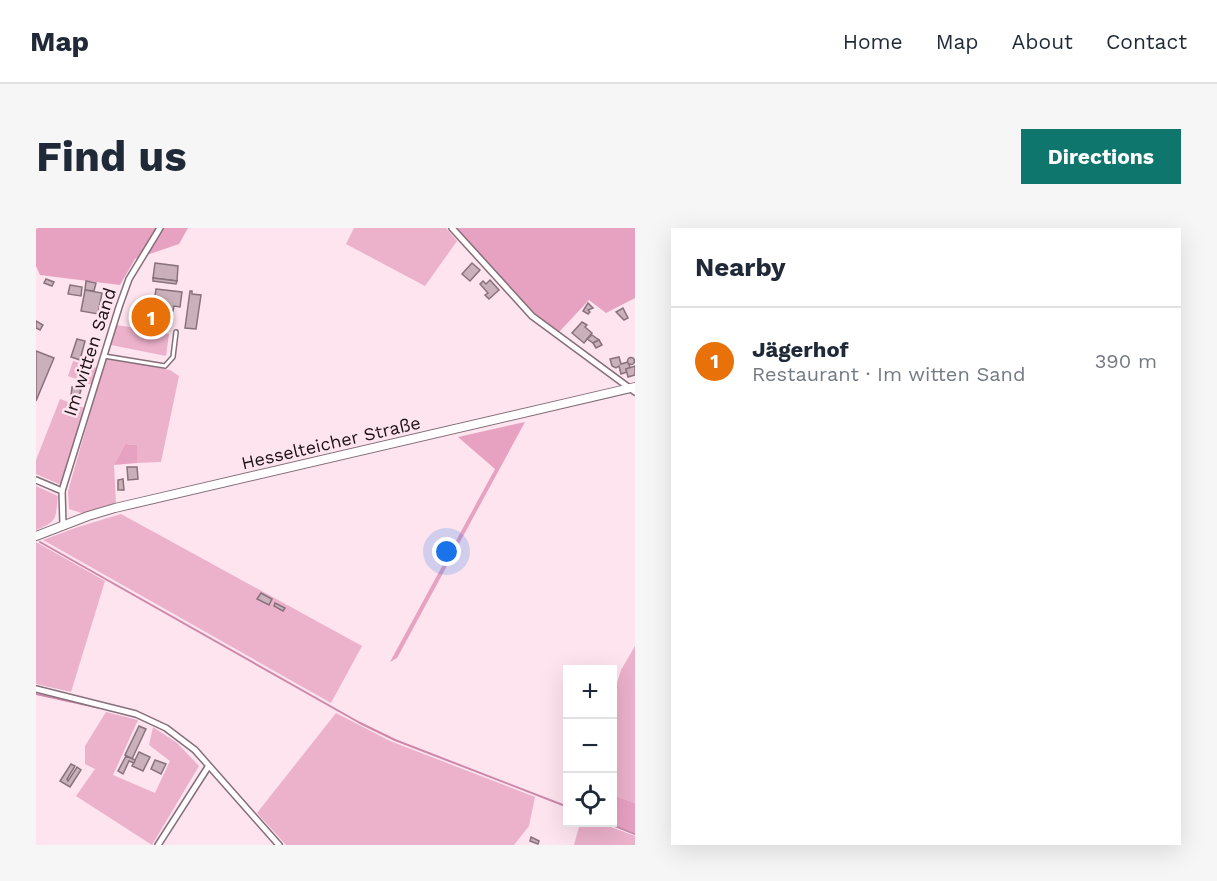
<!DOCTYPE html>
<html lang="en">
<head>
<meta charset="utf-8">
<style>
  :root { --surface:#fff; --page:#f6f6f7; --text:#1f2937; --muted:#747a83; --line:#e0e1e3; --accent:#0f766e }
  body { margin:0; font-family:"Work Sans",sans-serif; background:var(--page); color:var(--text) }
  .controls { position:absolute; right:18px; bottom:18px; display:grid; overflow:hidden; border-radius:0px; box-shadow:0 6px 24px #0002 }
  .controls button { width:54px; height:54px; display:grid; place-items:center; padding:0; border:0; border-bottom:2px solid var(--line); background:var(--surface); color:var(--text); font:30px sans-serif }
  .you { position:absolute; left:411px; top:324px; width:21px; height:21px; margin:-15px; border:4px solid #fff; border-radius:50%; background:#1a73e8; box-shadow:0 0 0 9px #1a73e833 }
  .badge { display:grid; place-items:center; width:39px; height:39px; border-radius:50%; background:var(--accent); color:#fff; font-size:20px; font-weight:700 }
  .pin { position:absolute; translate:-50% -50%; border:3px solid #fff; box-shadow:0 2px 6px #0006 }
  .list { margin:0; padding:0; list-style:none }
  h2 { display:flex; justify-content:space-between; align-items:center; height:78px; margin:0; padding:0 24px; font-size:26px }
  h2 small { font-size:20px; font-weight:400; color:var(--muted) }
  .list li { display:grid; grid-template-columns:39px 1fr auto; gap:18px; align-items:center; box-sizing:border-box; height:108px; padding:0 24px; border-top:2px solid var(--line) }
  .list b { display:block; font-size:22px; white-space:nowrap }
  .list p { margin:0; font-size:20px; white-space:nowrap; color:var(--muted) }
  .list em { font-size:20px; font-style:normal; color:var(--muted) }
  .icon { flex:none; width:33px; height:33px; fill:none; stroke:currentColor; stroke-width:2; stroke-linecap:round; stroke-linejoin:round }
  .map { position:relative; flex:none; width:599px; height:617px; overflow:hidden; border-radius:0px }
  header { display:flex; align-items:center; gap:36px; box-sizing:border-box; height:84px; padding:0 30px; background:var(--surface); border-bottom:2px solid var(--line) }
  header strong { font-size:28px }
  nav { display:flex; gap:33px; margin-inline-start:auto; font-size:21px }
  .intro { display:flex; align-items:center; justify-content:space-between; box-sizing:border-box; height:144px; padding:0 36px }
  h1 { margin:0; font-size:42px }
  .button { padding:15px 27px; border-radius:0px; background:var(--accent); color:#fff; font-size:21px; font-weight:700 }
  main { display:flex; gap:36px; padding:0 36px }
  aside { flex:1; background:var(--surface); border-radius:0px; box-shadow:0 6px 24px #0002 }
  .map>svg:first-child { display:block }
  .green { fill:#ecb1cb }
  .forest { fill:#e7a1c1 }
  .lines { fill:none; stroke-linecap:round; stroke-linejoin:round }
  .stream { stroke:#cd88a9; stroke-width:2 }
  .building { fill:#c9b0bb; stroke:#88727c; stroke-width:1.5 }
  .lane-casing { stroke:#866f79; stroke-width:6 }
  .street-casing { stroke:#866f79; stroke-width:8 }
  .secondary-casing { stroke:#866f79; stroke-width:10 }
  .lane { stroke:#fff; stroke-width:3 }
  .street { stroke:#fff; stroke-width:5 }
  .secondary { stroke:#fff; stroke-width:8 }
  .labels { text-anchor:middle; stroke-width:5; stroke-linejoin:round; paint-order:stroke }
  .street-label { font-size:18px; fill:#1c1317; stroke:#fee4ef }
</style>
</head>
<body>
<header>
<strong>Map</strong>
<nav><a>Home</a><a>Map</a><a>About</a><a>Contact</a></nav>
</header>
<div class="intro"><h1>Find us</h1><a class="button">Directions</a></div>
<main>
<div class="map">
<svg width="599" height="617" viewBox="0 0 599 617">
  <rect width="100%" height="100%" fill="#fee4ef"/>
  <!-- green -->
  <g class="green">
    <polygon points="318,0 410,0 421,13 389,58 310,16"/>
    <polygon points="81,97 133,106 130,128 75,117"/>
    <polygon points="70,130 134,142 143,148 125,234 101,235 101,217 89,216 78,237 80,276 46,285 33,281 32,263"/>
    <polygon points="37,133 61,140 56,157 32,148"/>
    <polygon points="24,171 49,180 25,257 0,246 0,232"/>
    <path d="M0 258 22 268C19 290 23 293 0 302Z"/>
    <polygon points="85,286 326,418 295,475 7,312 42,299"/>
    <polygon points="0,314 69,353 35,464 0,456"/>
    <polygon points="599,418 599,575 577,567 577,468 585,442"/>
    <polygon points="70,484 102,492 77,547 119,565 134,533 113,517 117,499 141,515 163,538 116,617 40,568 59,541 49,536 49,518"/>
    <polygon points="300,485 354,513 499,569 493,598 478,617 250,617 221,585"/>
    <polygon points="544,595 564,595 599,608 599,617 538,617"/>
  </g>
  <!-- forest -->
  <g class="forest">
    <polygon points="2,0 152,0 143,16 99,31 84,57 4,47 0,38 0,1"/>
    <polygon points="420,0 599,0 599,70 570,85 553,72 523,104 496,83"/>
    <polygon points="489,194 361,430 354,434 459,241 422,209"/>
    <polygon points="89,216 101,217 101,235 78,237"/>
    <polygon points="577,567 599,575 599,605 573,595 576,594"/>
  </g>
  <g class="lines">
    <!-- stream -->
    <g class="stream">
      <polyline points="4,314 324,495 359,512 532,579"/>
      <polyline points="0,466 64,480"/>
      <polyline points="569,594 599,606"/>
    </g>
  </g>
  <!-- building -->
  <g class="building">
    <polygon points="119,35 142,38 141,53 117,50"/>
    <polygon points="436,35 444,42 434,53 426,46"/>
    <polygon points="117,50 141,53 140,56 117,53"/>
    <polygon points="10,51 18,54 16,58 8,55"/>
    <polygon points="454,52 463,62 453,71 449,67 452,65 444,56 447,53 450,56"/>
    <polygon points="50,53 60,55 58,63 49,62"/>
    <polygon points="34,57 46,59 45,68 32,66"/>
    <polygon points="120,61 146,64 144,79 138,78 137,83 128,82 128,77 118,75"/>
    <polygon points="49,62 66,65 62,86 45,83"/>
    <polygon points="154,63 156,63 156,66 165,67 160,101 149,100"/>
    <polygon points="552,75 557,80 552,82 554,84 552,86 547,83"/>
    <polygon points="110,76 118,78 117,83 130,86 128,97 106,92"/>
    <polygon points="587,80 592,90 588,92 580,84"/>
    <polygon points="0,93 7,97 4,102 0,100"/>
    <polygon points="546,94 551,97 549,99 556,105 548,115 536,105"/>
    <polygon points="556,107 563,112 557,115 551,111"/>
    <polygon points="41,111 49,113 44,132 35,129"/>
    <polygon points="563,112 566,117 560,120 557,115"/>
    <polygon points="0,123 18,130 0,173"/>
    <polygon points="583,129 585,136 592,134 593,136 594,140 590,141 591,144 585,146 583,138 580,140 576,138 574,131"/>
    <circle cx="595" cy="133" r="3.5"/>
    <polygon points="599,138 599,147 592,149 590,141"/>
    <polygon points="36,159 45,162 42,171 35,168"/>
    <polygon points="91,239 101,239 102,251 92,252"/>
    <polygon points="87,251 88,262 82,262 82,252"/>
    <polygon points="225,365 236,371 233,377 221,371"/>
    <polygon points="239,375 249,380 247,383 238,378"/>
    <polygon points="103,498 110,501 96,531 89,527"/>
    <polygon points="103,524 114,529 107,543 96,538"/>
    <polygon points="90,528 99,532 98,535 93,533 87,546 82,543"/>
    <polygon points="119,532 130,536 125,546 115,541"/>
    <polygon points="35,536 39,538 31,551 32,553 41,539 45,542 34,559 24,553"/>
    <polygon points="495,609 503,613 502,616 494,613"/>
  </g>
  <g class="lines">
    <defs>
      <polyline id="lane" points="68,128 129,138 137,129 140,104"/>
      <g id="street">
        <polyline points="416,0 496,88 599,164"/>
        <polyline points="0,252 26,263"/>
        <polyline points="27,297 26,263 83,79 93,51 124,0"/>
        <polyline points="0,461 100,486 130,500 159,522 243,617"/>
        <polyline points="122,617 172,539"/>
      </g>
      <polyline id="secondary" points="0,308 52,288 79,280 599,159"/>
    </defs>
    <!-- lane casing -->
    <use href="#lane" class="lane-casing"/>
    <!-- street casing -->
    <use href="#street" class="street-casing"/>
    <!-- secondary casing -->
    <use href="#secondary" class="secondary-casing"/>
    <!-- lane -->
    <use href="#lane" class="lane"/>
    <!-- street -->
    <use href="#street" class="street"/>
    <!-- secondary -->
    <use href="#secondary" class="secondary"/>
  </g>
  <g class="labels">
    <!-- street labels -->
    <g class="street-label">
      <text transform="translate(54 124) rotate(-72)" y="6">Im witten Sand</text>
      <text transform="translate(295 215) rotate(-13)" y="6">Hesselteicher Straße</text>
    </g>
  </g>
</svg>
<div class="controls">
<button>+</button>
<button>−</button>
<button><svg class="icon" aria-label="locate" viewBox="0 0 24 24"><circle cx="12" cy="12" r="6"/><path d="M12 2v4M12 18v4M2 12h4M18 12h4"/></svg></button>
</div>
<div class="you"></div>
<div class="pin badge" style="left:115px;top:89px;background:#e8710a">1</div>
</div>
<aside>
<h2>Nearby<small></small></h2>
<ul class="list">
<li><span class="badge" style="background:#e8710a">1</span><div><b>Jägerhof</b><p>Restaurant · Im witten Sand</p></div><em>390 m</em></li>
</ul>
</aside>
</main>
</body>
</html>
